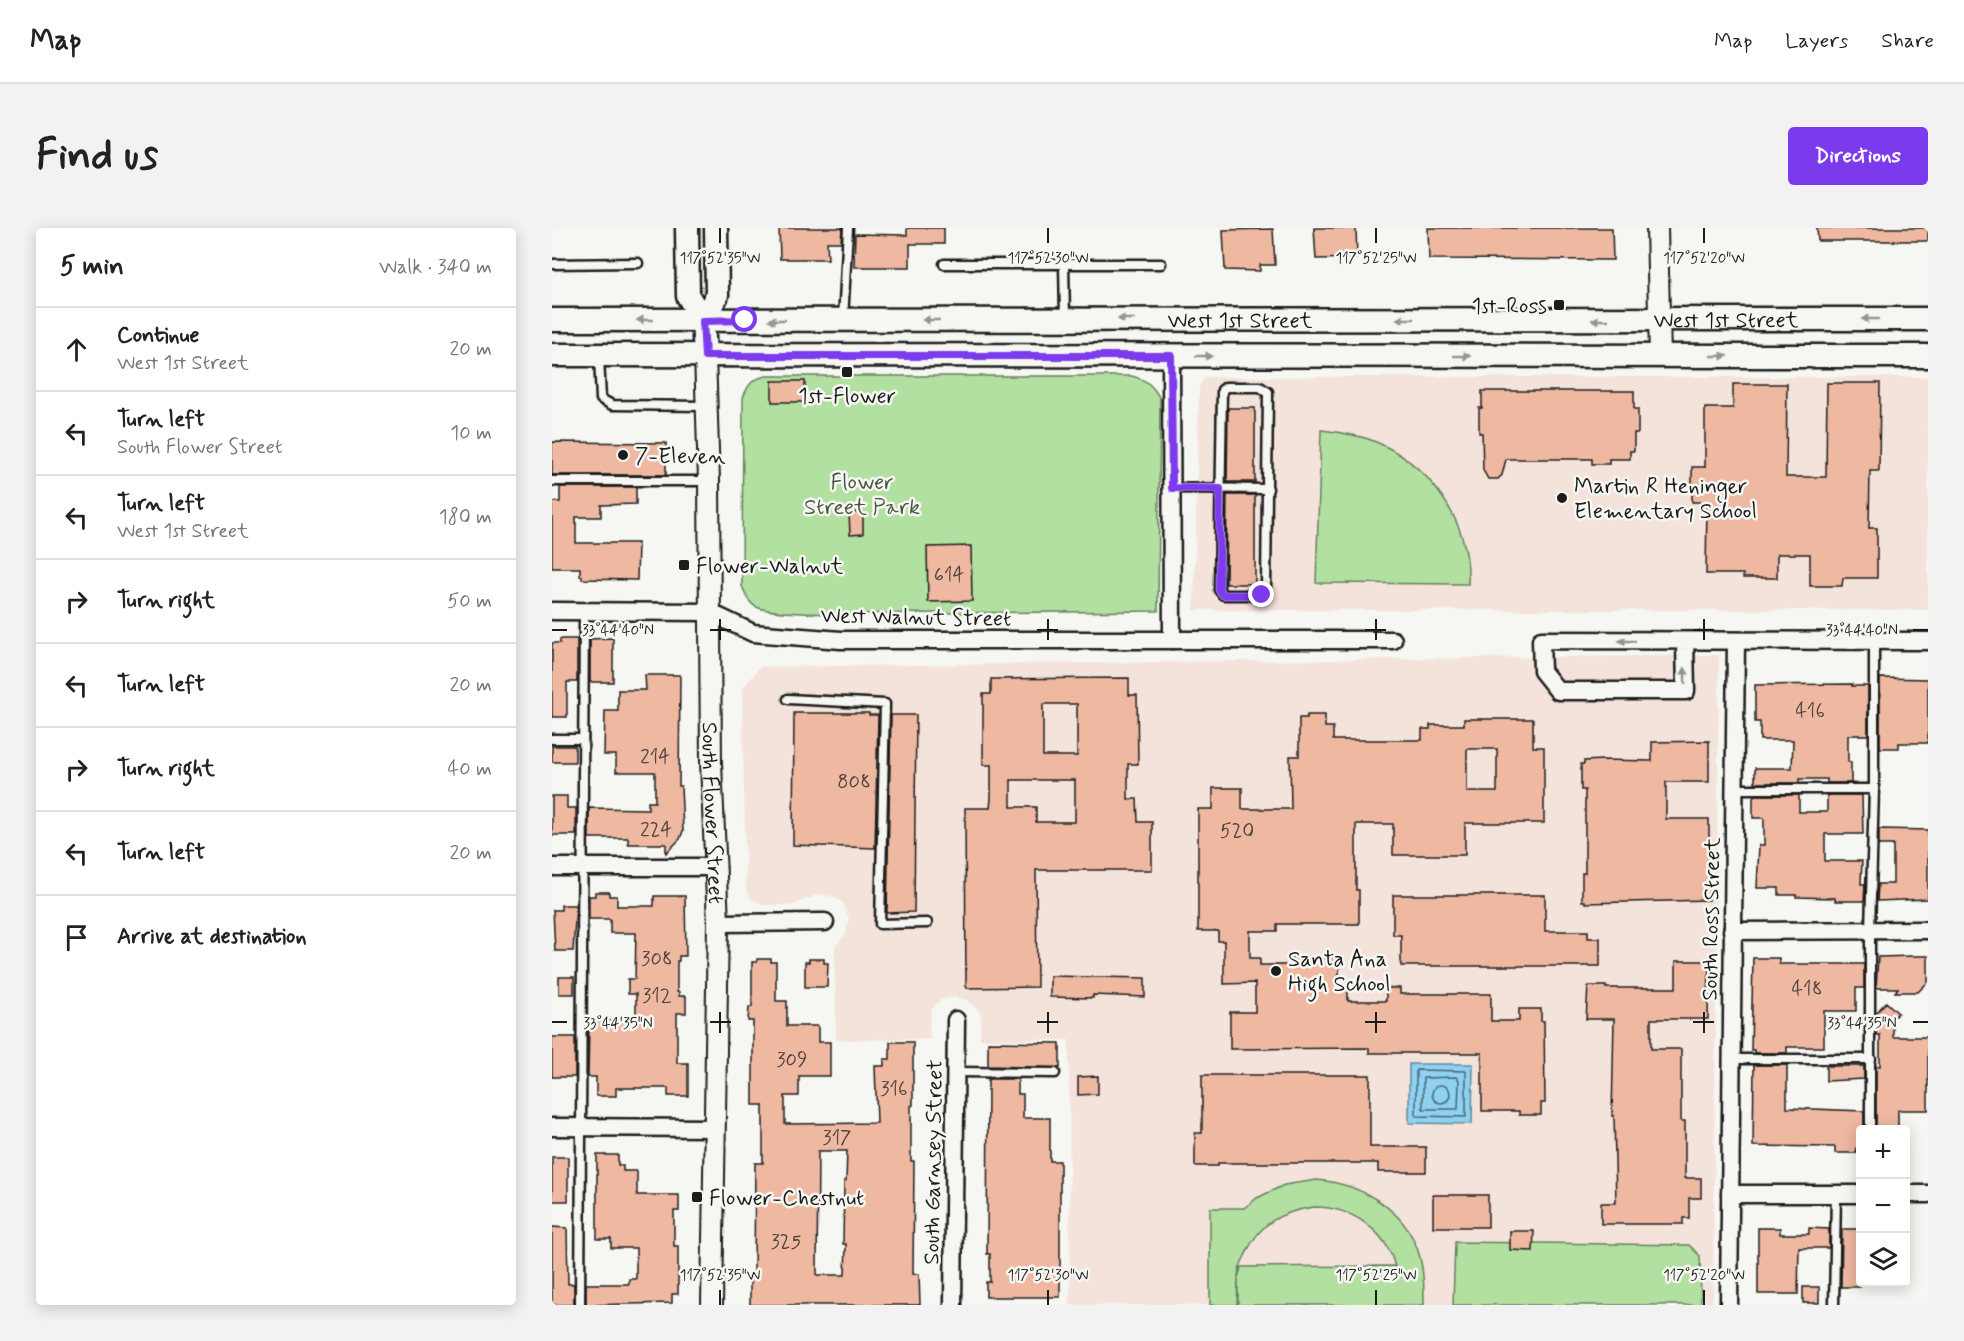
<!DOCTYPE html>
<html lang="en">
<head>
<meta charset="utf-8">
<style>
  :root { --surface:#fff; --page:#f2f2f2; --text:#222; --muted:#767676; --line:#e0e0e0; --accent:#7c3aed }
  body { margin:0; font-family:Mynerve,sans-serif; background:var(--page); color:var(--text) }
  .controls { position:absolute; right:18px; bottom:18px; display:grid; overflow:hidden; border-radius:6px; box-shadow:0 3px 15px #0003 }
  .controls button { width:54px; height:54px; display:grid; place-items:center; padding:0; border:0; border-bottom:2px solid var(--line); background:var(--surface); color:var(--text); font:30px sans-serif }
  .stop { position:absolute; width:18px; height:18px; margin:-14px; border:4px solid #7c3aed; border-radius:50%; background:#fff }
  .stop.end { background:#7c3aed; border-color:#fff; box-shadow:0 2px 6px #0008 }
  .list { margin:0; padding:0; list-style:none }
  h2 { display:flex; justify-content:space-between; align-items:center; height:78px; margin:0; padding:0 24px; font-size:26px }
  h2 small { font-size:20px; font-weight:400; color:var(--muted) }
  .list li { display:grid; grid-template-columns:39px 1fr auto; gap:18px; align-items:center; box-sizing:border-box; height:84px; padding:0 24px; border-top:2px solid var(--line) }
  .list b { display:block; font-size:22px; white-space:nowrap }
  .list p { margin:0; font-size:20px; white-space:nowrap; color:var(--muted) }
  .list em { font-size:20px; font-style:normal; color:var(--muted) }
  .icon { flex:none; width:33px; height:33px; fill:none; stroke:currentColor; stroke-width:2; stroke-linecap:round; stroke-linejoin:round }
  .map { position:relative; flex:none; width:1376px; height:1077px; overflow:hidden; border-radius:6px }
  header { display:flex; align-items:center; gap:36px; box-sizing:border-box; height:84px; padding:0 30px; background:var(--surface); border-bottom:2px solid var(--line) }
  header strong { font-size:28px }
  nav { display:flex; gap:33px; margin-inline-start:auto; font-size:21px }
  .intro { display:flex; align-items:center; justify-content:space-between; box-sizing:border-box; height:144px; padding:0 36px }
  h1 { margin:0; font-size:42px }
  .button { padding:15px 27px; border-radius:6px; background:var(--accent); color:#fff; font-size:21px; font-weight:700 }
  main { display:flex; gap:36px; padding:0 36px }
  aside { flex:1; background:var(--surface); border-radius:6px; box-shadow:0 3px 15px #0003 }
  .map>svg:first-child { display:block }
  .built { fill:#f4e3da }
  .green { fill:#b1e0a0; stroke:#667e5e; stroke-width:1.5; fill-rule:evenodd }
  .water { fill:#8ed1f0; stroke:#60899b; stroke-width:1.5 }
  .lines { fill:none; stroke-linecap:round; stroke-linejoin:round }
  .shore { stroke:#4a6471; stroke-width:1.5 }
  .building { fill:#eeb8a1; stroke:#1c1c1c; stroke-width:1.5; fill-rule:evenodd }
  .service-casing { stroke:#1c1c1c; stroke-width:13 }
  .minor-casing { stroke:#1c1c1c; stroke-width:21 }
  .tertiary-casing { stroke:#1c1c1c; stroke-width:24 }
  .secondary-casing { stroke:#1c1c1c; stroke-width:27 }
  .service { stroke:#f6f6f2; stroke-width:8 }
  .minor { stroke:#f6f6f2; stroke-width:16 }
  .tertiary { stroke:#f6f6f2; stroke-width:20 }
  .secondary { stroke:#f6f6f2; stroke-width:22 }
  .oneway { fill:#949492 }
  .route { stroke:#7c3aed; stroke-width:8 }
  .ticks { fill:none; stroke:#1c1c1c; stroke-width:2 }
  .poi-dot { fill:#1c1c1c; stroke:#f6f6f2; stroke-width:2 }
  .labels { text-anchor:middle; stroke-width:5; stroke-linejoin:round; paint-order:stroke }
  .number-label { font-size:20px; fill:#50433d }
  .poi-label { font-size:22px; fill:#1c1c1c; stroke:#f6f6f2; text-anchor:start }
  .street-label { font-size:22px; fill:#1c1c1c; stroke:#f6f6f2 }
  .park-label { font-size:22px; fill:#495744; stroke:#f6f6f2 }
  .ticks-label { font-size:15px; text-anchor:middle; fill:#1c1c1c; stroke:#f6f6f2; stroke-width:5; stroke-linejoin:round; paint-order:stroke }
</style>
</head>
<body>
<header>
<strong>Map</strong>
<nav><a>Map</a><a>Layers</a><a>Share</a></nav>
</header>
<div class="intro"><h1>Find us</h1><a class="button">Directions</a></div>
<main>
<aside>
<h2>5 min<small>Walk · 340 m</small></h2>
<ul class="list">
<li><svg class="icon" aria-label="ahead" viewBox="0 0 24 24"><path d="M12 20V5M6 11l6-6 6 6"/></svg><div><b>Continue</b><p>West 1st Street</p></div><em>20 m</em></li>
<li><svg class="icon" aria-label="left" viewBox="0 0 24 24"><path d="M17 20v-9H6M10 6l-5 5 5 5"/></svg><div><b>Turn left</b><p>South Flower Street</p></div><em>10 m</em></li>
<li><svg class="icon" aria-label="left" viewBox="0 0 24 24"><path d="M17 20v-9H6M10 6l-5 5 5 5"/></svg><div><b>Turn left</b><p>West 1st Street</p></div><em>180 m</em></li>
<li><svg class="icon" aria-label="right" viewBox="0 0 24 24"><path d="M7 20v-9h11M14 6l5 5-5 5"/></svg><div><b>Turn right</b></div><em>50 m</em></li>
<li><svg class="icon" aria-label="left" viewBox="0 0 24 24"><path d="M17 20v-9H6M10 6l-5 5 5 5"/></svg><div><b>Turn left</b></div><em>20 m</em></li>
<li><svg class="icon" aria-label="right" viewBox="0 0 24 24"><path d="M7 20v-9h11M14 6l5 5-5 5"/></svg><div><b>Turn right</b></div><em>40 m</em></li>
<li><svg class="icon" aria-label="left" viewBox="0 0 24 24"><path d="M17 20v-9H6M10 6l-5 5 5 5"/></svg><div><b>Turn left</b></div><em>20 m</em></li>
<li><svg class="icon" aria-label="arrive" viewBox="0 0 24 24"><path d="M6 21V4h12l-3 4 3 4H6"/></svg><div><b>Arrive at destination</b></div></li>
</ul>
</aside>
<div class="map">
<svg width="1376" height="1077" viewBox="0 0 1376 1077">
  <rect width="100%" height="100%" fill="#f6f6f2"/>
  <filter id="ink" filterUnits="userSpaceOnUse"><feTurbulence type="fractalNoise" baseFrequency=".0167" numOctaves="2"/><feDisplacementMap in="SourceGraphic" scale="12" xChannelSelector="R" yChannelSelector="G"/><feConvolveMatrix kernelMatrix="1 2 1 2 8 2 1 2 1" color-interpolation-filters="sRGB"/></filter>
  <g filter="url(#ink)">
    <!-- built -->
    <g class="built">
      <polygon points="653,149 1376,149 1376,382 642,382 647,158"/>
      <polygon points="1167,427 1161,1077 518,1077 517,812 428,811 429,787 425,781 415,772 403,769 388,772 379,782 377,801 379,811 284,812 283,718 293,708 297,691 291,675 282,669 268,666 240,677 212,677 199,670 194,662 190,461 208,439"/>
    </g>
    <!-- green -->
    <g class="green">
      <path d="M215 148H580C594 152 601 157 608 171L606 383 283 386C264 385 224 386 207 380 197 377 194 367 190 358L191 170C196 156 201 150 215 148Z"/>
      <path d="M769 202C786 204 802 206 819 212 877 234 919 294 916 356L764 355Z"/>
      <path d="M765 952C809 956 854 981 867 1026 872 1043 872 1060 872 1077H686V1051L685 1077H658V980H692L705 970 732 957ZM762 979C801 979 838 1004 844 1045L841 1038 689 1039 686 1050C686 1042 689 1035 693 1028 707 995 728 984 762 979Z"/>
      <polygon points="903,1014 1137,1017 1148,1028 1149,1077 901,1077"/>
    </g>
    <!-- water -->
    <polygon class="water" points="857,836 921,836 920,896 857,895"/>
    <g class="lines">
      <!-- shore -->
      <g class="shore">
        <polygon points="864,842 914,843 914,889 864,888"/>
        <polygon points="904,849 907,852 906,881 871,881 871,850"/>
        <circle cx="889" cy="866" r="9"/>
      </g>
    </g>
    <!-- building -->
    <g class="building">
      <polygon points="227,0 290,0 289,14 275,14 276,31 228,31"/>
      <polygon points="355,0 392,0 392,16 358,16 358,39 302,39 303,6 355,7"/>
      <polygon points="762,0 804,0 805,30 764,31"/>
      <polygon points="876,0 1060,0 1061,32 877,31"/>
      <polygon points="1265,0 1376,0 1376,13 1266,13"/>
      <polygon points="721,1 723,37 708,37 708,43 673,42 671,2"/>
      <rect x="220" y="153" width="33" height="21"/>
      <polygon points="1275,155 1328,155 1327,243 1318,243 1317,300 1325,300 1325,350 1291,350 1290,358 1258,358 1258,326 1225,326 1225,350 1191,350 1191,346 1154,346 1155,274 1140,274 1140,239 1153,239 1153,180 1181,180 1181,156 1235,156 1234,249 1274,249"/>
      <polygon points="930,163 1082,163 1082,181 1086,181 1086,205 1082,205 1082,223 1078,223 1078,231 1057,231 1057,236 1040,236 1040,231 954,231 950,247 946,251 936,251 931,242 930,205 927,205 927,180 930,180"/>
      <polygon points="676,180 703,180 703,254 675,254"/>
      <polygon points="0,214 114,215 114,247 0,247"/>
      <polygon points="8,259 84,259 84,276 49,277 49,289 24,289 24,315 86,315 85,352 30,351 30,348 28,348 28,340 0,340 0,274 8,274"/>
      <polygon points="675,267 703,267 703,356 674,356"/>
      <polygon points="311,284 311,306 298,307 297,285"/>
      <polygon points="419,318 420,373 376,374 375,319"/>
      <polygon points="61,410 61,454 38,454 38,411"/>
      <polygon points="8,411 25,411 25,454 15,454 15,489 0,489 0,415 8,415"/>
      <polygon points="93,447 128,447 127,558 129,558 131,603 128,611 114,625 114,616 76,616 76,610 37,610 37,580 96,581 96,574 103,574 103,544 64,544 64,527 52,527 53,483 66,483 66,462 94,462"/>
      <path d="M577 450V467H585L586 536H576V571H585L586 594H600V642H484L485 759 414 760 413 580H438L439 571V537H431V466H439V451ZM491 476H525V528H491ZM459 552H523V594H484V579H459Z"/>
      <polygon points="1328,450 1376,451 1376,515 1347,515 1347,520 1328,520"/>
      <polygon points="1300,456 1300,458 1316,458 1316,507 1296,507 1296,534 1299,534 1299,555 1275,555 1275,551 1247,551 1247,555 1203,555 1203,540 1240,540 1241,512 1208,512 1208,494 1203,494 1203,457"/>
      <polygon points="242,485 317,485 317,487 326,487 323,620 241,617"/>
      <polygon points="339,487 364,487 362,684 335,685"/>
      <path d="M755 487H773V499H781V512H870V501H878V497H912V491H981V519H992V595H913V627H841V596H804V662H807V696H725V703H698V730H708V737H740V729H787V761H796V773H834V760H848V766H939V793H967V781H989V793H992L993 875H989V887H967V883H930V825H817V820L678 821V784H703V755L672 756V713H666V703H646V581H661V560H690V581H739L738 528H747V490H755ZM915 521H945V564H915Z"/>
      <polygon points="1157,513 1157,554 1114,554 1114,591 1157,591 1157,672 1033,675 1033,673 1030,673 1030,645 1033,645 1033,562 1029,562 1029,536 1032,536 1032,533 1050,532 1100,533 1100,514"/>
      <rect x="0" y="518" width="23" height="16"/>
      <polygon points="1203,567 1247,567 1247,584 1275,584 1275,567 1310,567 1311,606 1273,606 1273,633 1310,633 1309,656 1313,656 1312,673 1283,673 1283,670 1244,669 1244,667 1227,667 1227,660 1205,660 1207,617 1212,617 1212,590 1201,590 1201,569"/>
      <polygon points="0,568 15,568 15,580 24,580 24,607 0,607"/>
      <polygon points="1327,601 1376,602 1376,671 1325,673 1326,656 1341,656 1341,617 1327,617"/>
      <polygon points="43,664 57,664 57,668 65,668 65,678 102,678 102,668 133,668 134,728 127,728 127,733 125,733 125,764 127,764 127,768 134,768 134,785 125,785 125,835 136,835 136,868 116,868 116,860 64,860 64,868 44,868 44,849 36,849 37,793 84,793 84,766 76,766 76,751 83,751 84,705 58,705 58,691 37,691 37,668 43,668"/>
      <polygon points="841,667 993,667 993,703 1036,703 1036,710 1048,710 1048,738 849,738 849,707 841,707"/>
      <polygon points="9,677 24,677 21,723 3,723 1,682 9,682"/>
      <polygon points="1362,728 1376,728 1376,754 1366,764 1343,764 1346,760 1324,760 1326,729"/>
      <polygon points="1201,730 1227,730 1227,736 1312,736 1312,760 1304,760 1304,783 1272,783 1272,819 1235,819 1235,825 1202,825 1202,822 1199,822"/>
      <path d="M205 731H219V734H224V773H235V798H266V814H278V848H247V868H233V896L325 895 323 838H332V831H338V814H361V877L359 878V933H362L361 1046H367L368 1077H198V1046H202L203 935H211V877H201V793H196L197 779H200V734H205ZM266 923H295L294 953H292L291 1016H294L293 1047H265Z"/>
      <polygon points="257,731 272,731 272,735 276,735 275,759 253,759 253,734 257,734"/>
      <polygon points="1124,733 1157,733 1156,791 1099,791 1099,821 1129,821 1129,893 1133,893 1133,950 1149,950 1149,970 1137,970 1137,990 1131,990 1131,996 1049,996 1049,975 1064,975 1062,888 1060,888 1062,791 1034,791 1036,758 1054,758 1054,760 1124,760"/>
      <polygon points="498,748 593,750 593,769 541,767 541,770 498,769"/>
      <rect x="7" y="749" width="15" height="17"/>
      <polygon points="1334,774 1346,785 1341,790 1341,809 1376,809 1376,882 1346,882 1346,902 1324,902 1324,838 1328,838 1328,807 1324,807 1324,785"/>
      <rect x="0" y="809" width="23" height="40"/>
      <polygon points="436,814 508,815 508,840 436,838"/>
      <polygon points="1202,837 1235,837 1235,880 1312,883 1312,902 1307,902 1307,920 1304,920 1304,925 1283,925 1283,919 1201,918"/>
      <polygon points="1274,838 1312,838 1312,851 1274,853"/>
      <polygon points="650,847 818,847 818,919 874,919 874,944 826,944 826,935 666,935 666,938 643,938 643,905 650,905"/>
      <polygon points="546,848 546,866 526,867 526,849"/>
      <polygon points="436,851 466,851 466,866 471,866 471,890 498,890 498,933 508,933 508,1069 434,1069 434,1054 438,1054 438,1026 435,1026"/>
      <polygon points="45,927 66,927 66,937 71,937 71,943 85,943 85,967 127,967 127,983 122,983 122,1018 126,1018 126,1066 120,1066 120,1075 34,1077 34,1056 77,1056 77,1051 84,1051 84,1020 59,1020 59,1011 45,1011"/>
      <rect x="0" y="929" width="16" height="44"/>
      <rect x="881" y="967" width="55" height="32"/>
      <polygon points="0,999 15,1000 16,1056 22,1056 22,1077 0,1077"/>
      <polygon points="1206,1000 1228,1000 1228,1006 1257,1006 1257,1000 1277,1001 1277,1020 1247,1020 1246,1066 1206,1066"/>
      <polygon points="1290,1001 1308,1001 1308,1059 1289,1059"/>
      <polygon points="958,1003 982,1003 981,1023 958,1022"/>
      <rect x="1251" y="1059" width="16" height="16"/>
    </g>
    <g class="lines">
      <defs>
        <g id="service">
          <polyline points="0,36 86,35"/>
          <polyline points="392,36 609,36"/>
          <polyline points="512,36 513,90"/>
          <polyline points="291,92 296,0"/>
          <polyline points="47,129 49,171 60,177 154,178"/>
          <polygon points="674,159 708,159 716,164 714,363 710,367 671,367 667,362 670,162"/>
          <polyline points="0,253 156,253"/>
          <polyline points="619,260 716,261"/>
          <polyline points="236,471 333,476 328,696 375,695"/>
          <polyline points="0,511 31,511"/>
          <polyline points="1182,561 1322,561"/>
          <polyline points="1180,831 1319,831"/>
          <polyline points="404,844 503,845"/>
          <polyline points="1318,902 1318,702 1322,561 1322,413"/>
          <polyline points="28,1077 32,384"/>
          <polyline points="1282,1077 1284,966"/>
        </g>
        <g id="minor">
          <polyline points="619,128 620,412"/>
          <polyline points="0,383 157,384 201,405 289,412 841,412"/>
          <polyline points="1133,413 1134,463 1006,463 990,443 989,412 1376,413"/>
          <polyline points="0,639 165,639"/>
          <polyline points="166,695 273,694"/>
          <polyline points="1180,703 1376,702"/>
          <polyline points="0,899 163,900"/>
          <polyline points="1178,966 1308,966"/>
          <polyline points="1354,966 1376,966"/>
          <polyline points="401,1077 404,792"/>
          <polyline points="1177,1077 1184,413"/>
        </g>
        <g id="tertiary">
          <polyline points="1105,0 1108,128"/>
          <path id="s1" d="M153 127 157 253 159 535 166 695 160 1077"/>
        </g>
        <g id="secondary">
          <polyline points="135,0 136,68 151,93 153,127"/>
          <path id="s2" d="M0 92 1376 91"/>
          <polyline points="151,93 165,67 164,0"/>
          <polyline points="0,127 1376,128"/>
        </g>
      </defs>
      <!-- service casing -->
      <use href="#service" class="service-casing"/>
      <!-- minor casing -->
      <use href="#minor" class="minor-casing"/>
      <!-- tertiary casing -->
      <use href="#tertiary" class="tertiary-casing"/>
      <!-- secondary casing -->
      <use href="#secondary" class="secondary-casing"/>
      <!-- service -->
      <use href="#service" class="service"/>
      <!-- minor -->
      <use href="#minor" class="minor"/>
      <!-- tertiary -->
      <use href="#tertiary" class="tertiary"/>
      <!-- secondary -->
      <use href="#secondary" class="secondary"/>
    </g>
    <!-- one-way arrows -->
    <defs><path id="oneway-solid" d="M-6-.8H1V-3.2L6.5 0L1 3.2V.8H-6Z" transform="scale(1.5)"/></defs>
    <g class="oneway">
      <use href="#oneway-solid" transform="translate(574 91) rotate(180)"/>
      <use href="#oneway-solid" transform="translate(853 91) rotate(-180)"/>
      <use href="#oneway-solid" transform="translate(1318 91) rotate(180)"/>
      <use href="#oneway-solid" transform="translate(93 92) rotate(-180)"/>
      <use href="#oneway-solid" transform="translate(225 92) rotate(180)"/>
      <use href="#oneway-solid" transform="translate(379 92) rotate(180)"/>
      <use href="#oneway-solid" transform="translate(1048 92) rotate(-180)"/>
      <use href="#oneway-solid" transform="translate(652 128)"/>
      <use href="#oneway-solid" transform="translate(910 128)"/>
      <use href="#oneway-solid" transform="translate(1167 128)"/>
      <use href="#oneway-solid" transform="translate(1075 413) rotate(-180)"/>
      <use href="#oneway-solid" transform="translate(1133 448) rotate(-91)"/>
    </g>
  </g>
  <g class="lines" filter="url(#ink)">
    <!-- route -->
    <polyline class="route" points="193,92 151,93 153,128 619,128 620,260 668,261 667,362 671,367 710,367"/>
  </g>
  <!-- ticks -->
  <path class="ticks" d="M168 0V15M496 0V15M824 0V15M1152 0V15M168 391V412M496 391V412M824 391V412M1152 391V412M0 402H15M158 402H179M485 402H506M813 402H834M1141 402H1162M1361 402H1376M168 784V805M496 784V805M824 784V805M1152 784V805M0 794H15M158 794H179M485 794H506M813 794H834M1141 794H1162M1361 794H1376M168 1062V1077M496 1062V1077M824 1062V1077M1152 1062V1077"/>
  <!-- markers -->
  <g class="poi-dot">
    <rect x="1001" y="71" width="12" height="12" rx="3"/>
    <rect x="289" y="138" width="12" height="12" rx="3"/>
    <circle cx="71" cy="227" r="6"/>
    <circle cx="1010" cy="270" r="6"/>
    <rect x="126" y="331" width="12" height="12" rx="3"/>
    <circle cx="724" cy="743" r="6"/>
    <rect x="139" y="963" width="12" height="12" rx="3"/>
  </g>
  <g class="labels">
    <!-- number labels -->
    <g class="number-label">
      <text x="397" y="353">614</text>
      <text x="1258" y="489">416</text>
      <text x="103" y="535">214</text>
      <text x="302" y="560">808</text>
      <text x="104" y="608">224</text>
      <text x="685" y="609">520</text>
      <text x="105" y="737">308</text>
      <text x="1255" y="767">418</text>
      <text x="105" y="774">312</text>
      <text x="240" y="838">309</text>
      <text x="342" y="867">316</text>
      <text x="285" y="916">317</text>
      <text x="234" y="1020">325</text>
    </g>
    <!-- poi labels -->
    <g class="poi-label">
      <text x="995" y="85" text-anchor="end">1st-Ross</text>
      <text x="295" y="175" text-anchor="middle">1st-Flower</text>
      <text x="83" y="235">7-Eleven</text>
      <text x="1022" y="265">Martin R Heninger<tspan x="1022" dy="25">Elementary School</tspan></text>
      <text x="144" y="345">Flower-Walnut</text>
      <text x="736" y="738">Santa Ana<tspan x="736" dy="25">High School</tspan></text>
      <text x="157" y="977">Flower-Chestnut</text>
    </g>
    <!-- street labels -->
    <g class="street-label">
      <text dy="8" stroke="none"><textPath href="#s2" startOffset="688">West 1st Street</textPath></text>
      <text dy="8" stroke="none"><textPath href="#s2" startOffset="1174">West 1st Street</textPath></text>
      <text transform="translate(364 388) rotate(1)" y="8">West Walnut Street</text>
      <text dy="8" stroke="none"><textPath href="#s1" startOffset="458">South Flower Street</textPath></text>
      <text transform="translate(1158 691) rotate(-89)" y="8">South Ross Street</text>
      <text transform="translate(380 934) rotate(-89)" y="8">South Garnsey Street</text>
    </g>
    <!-- park labels -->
    <g class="park-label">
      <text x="310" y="261">Flower<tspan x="310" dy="25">Street Park</tspan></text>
    </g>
  </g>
  <g class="ticks-label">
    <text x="168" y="35">117°52'35"W</text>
    <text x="496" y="35">117°52'30"W</text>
    <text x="824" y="35">117°52'25"W</text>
    <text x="1152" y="35">117°52'20"W</text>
    <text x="66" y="407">33°44'40"N</text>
    <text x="1310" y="407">33°44'40"N</text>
    <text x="66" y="800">33°44'35"N</text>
    <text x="1310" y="800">33°44'35"N</text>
    <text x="168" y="1052">117°52'35"W</text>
    <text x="496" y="1052">117°52'30"W</text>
    <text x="824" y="1052">117°52'25"W</text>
    <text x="1152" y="1052">117°52'20"W</text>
  </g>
</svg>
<div class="controls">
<button>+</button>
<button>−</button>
<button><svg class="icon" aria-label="layers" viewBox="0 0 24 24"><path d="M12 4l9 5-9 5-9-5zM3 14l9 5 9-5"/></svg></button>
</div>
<div class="stop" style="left:193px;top:92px"></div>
<div class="stop end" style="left:710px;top:367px"></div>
</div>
</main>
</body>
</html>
